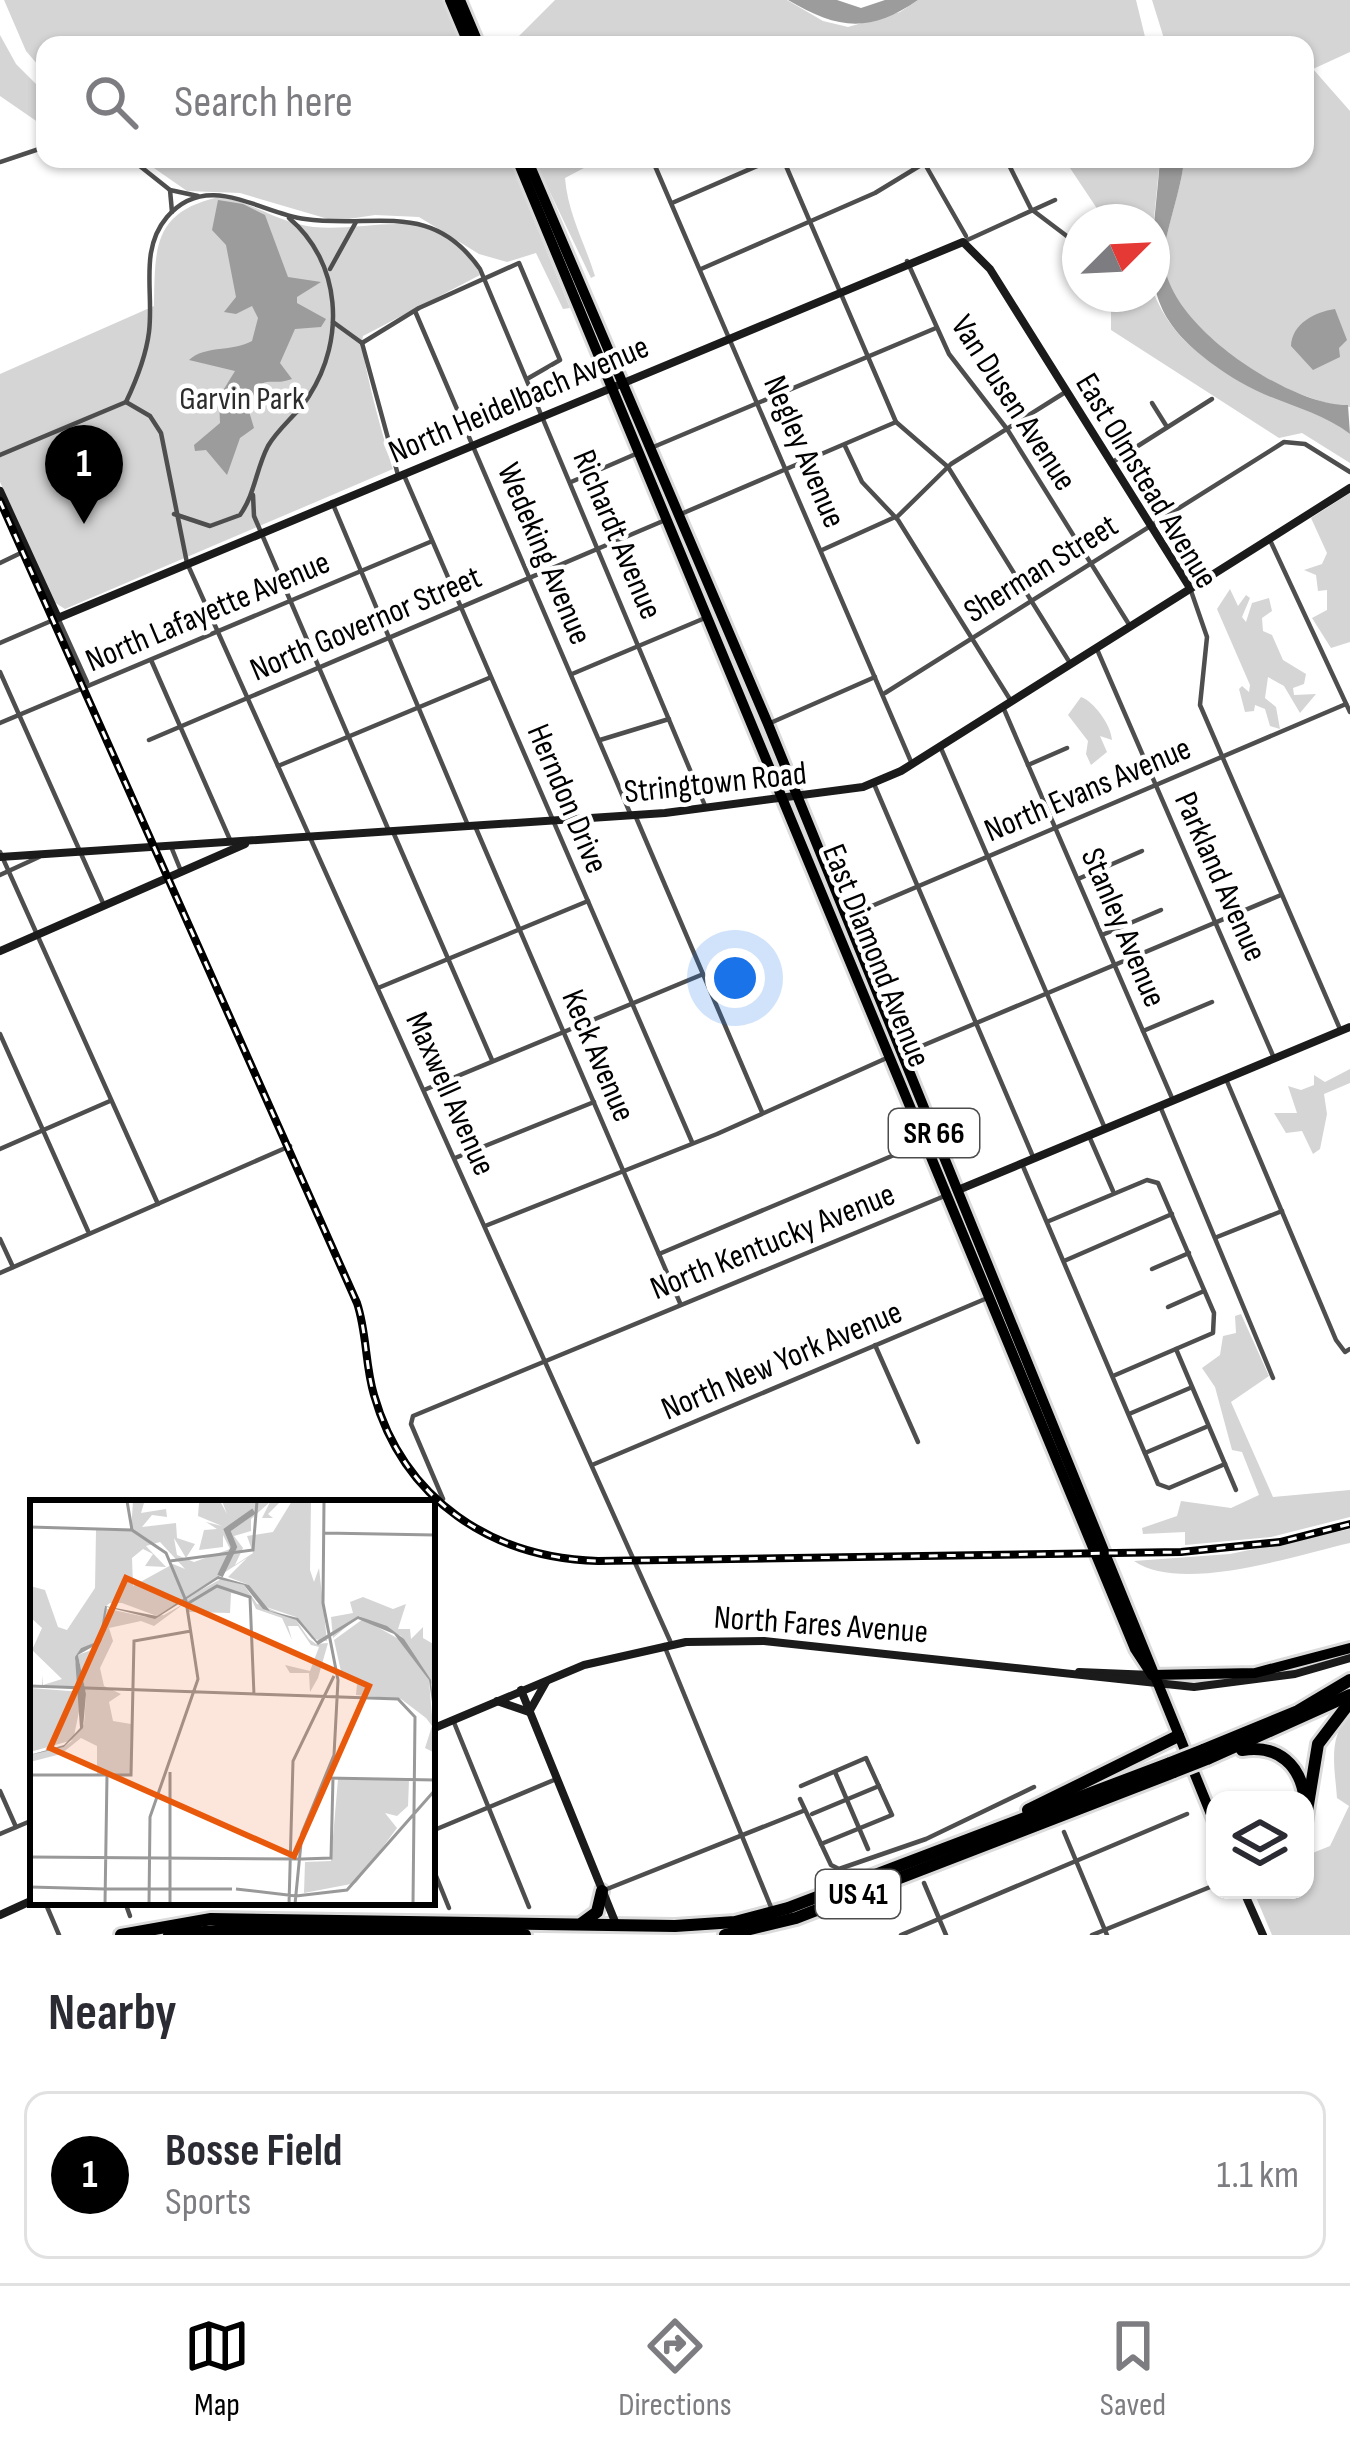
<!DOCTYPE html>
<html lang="en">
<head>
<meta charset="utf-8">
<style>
  :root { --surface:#fff; --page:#f2f2f3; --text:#2b2b33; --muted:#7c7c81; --line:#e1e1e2; --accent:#000 }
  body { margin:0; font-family:"Sofia Sans Condensed",sans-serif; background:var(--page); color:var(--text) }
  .controls { position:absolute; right:36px; bottom:36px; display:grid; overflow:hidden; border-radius:24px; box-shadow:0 3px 9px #0004 }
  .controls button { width:108px; height:108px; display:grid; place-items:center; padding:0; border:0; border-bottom:3px solid var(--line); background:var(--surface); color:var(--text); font:60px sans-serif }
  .compass { position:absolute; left:1062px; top:204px; width:108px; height:108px; border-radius:50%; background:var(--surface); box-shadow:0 3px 9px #0004; rotate:66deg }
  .you { position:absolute; left:735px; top:978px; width:42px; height:42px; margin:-30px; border:9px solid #fff; border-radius:50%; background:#1a73e8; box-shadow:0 0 0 18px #1a73e833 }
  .badge { display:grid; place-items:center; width:78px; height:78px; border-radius:50%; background:var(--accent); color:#fff; font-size:39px; font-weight:700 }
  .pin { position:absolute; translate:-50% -99px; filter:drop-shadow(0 3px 6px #0008) }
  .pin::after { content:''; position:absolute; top:63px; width:42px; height:36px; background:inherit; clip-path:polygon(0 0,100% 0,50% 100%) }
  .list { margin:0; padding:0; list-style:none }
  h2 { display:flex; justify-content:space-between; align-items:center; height:156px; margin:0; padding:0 48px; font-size:51px }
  h2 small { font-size:39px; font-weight:400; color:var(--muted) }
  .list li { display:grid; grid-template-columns:78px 1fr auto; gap:36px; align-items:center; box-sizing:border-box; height:168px; margin:0 24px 24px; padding:0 24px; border:3px solid var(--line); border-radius:24px }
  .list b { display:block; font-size:45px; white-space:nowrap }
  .list p { margin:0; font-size:39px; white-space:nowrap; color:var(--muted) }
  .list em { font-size:39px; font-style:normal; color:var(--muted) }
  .icon { flex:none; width:66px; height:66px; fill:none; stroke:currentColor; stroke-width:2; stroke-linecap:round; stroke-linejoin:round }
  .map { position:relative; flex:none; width:1350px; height:1935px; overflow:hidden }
  .search { position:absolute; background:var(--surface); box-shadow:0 3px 9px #0004; left:36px; right:36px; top:36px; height:132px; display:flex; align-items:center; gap:30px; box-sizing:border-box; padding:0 42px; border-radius:24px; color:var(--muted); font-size:45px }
  .sheet { height:348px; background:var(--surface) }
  nav { display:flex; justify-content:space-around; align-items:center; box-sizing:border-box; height:168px; border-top:3px solid var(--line); background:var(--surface); font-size:33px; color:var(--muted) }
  nav a { display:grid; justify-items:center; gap:6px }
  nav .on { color:var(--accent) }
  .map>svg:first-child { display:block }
  .green { fill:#d5d5d5 }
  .water { fill:#9c9c9c }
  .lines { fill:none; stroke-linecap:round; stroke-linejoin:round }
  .primary-casing { stroke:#dbdbdb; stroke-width:16 }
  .highway-casing { stroke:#dbdbdb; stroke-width:18 }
  .street { stroke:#4e4e4e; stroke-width:4.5 }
  .secondary { stroke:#1b1b1b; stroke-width:8 }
  .primary { stroke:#000; stroke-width:10 }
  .highway { stroke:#000; stroke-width:12 }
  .rail-casing { stroke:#000; stroke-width:8 }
  .rail { stroke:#fff; stroke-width:3; stroke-dasharray:9; stroke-linecap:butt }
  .highway-bridge-casing { stroke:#dbdbdb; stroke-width:18; stroke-linecap:butt }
  .highway-bridge { stroke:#000; stroke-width:12 }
  .labels { text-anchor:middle; stroke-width:9; stroke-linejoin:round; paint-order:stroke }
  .shield { fill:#fff; stroke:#4c4c4c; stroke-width:3 }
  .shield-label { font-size:30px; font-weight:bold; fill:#000 }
  .park-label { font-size:33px; fill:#2c2c2c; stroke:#fff }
  .street-label { font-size:33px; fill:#000; stroke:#fff }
  .inset-river { fill:none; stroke:#9c9c9c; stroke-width:6 }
  .inset-road { fill:none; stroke:#999; stroke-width:3 }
  .view { fill:#e8590c; fill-opacity:0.15; stroke:#e8590c; stroke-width:6 }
  .inset-edge { fill:none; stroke:#000; stroke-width:6 }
</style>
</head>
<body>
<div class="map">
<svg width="1350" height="1935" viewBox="0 0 1350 1935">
  <rect width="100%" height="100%" fill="#fff"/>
  <!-- green -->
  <g class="green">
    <polygon points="4,0 443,0 462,45 45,45 45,73 26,51"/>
    <polygon points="555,0 787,0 823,21 848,27 900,12 918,0 1136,0 1147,45 974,45 963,37 940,45 510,45"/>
    <path d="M1152 0H1350V52L1313 69 1350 111V407C1288 402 1166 331 1164 259 1163 235 1182 190 1184 159H1305V45H1166Z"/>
    <polygon points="0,35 16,64 45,93 45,127 0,96"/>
    <polygon points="141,159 509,159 570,308 563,309 536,253 507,262 479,254 419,217 375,215 335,221 240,193 187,191"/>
    <path d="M534 159H601L565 178C568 214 584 241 595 276L591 278Z"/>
    <polygon points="1064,159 1160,159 1152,238 1152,222 1106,222"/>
    <path d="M219 197C249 201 270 217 298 224 358 241 443 190 480 275L363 336C358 351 386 446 393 469L65 609 54 602 0 482V374L154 306C155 247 153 212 219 197Z"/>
    <path d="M1152 289C1188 384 1282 381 1350 434V463L1302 433 1279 438 1111 330V294H1152Z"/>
    <polygon points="1350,493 1350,642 1331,648 1312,618 1327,610 1327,590 1318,591 1316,575 1304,570 1322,564 1327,553 1311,518"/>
    <polygon points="1230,589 1238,606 1246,595 1250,598 1242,617 1246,622 1252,603 1269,598 1272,611 1262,618 1263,631 1272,635 1283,660 1306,674 1304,684 1293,688 1294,695 1316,694 1300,713 1284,686 1268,677 1265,698 1276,707 1280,729 1270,726 1265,709 1255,705 1254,711 1245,712 1239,689 1242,686 1249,692 1250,685 1217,609"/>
    <path d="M1081 697C1093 701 1111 724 1112 740L1100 736 1107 752 1091 765 1086 754 1088 741 1068 715Z"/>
    <polygon points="1350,1069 1350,1083 1324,1094 1327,1114 1320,1149 1313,1154 1302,1131 1286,1133 1274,1113 1297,1113 1288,1086 1301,1090 1314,1085 1314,1075 1325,1082"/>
    <polygon points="1241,1314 1269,1376 1231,1402 1273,1497 1350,1490 1350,1517 1271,1537 1185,1545 1185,1532 1143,1534 1142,1528 1177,1516 1181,1501 1231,1508 1259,1495 1242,1452 1232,1450 1215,1387 1202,1368 1220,1355 1223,1336 1236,1333 1235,1316"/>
    <path d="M1350 1529V1543C1297 1555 1181 1594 1134 1561L1230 1554Z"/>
    <path d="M1350 1715V1935H1272L1253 1890H1305V1856L1330 1846 1349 1806 1337 1798C1335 1769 1327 1736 1350 1715Z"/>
  </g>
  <!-- water -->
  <g class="water">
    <path d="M788 0H837L861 8 885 0H918C869 34 837 29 788 0Z"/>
    <path d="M1160 159H1184C1182 190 1163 236 1164 259 1166 327 1294 407 1348 405L1350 434C1317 409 1275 403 1240 382 1128 314 1152 271 1160 159Z"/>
    <path d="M218 200 243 204 265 215 288 277 321 282 297 297V303L326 319 321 327 295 329 280 363 292 379C267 388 263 369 248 408L254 428 240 438 227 475 206 450 195 451 194 445 220 423 219 397 235 371 189 360C205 345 233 352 252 341L258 318 252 306 236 314 224 312 236 297 226 245 212 230Z"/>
    <path d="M1335 309 1347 340 1339 348 1340 357 1313 370 1291 346C1292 324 1314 312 1335 309Z"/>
  </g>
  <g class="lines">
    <defs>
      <g id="primary">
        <polyline points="450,0 469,45"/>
        <polyline points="460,0 479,45"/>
        <polyline points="517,159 1135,1649 1152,1675"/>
        <polyline points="527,159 768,724 1215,1824"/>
        <polyline points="1152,1675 1255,1673 1350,1648"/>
      </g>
      <g id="highway">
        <polyline points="1203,1750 1298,1711 1350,1680"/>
        <path d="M1242 1750C1278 1744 1301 1765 1305 1800"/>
        <polyline points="1207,1759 1350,1695"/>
        <polyline points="1028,1810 1178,1736"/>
        <polyline points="1305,1823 1318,1744 1350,1702"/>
        <polyline points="582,1923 597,1912 602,1891"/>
        <polyline points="121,1935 211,1919 675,1926 735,1922 788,1908 1170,1763"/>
        <polyline points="169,1935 228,1930 525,1935"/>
        <polyline points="725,1935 796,1918 1174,1772"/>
      </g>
    </defs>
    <!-- primary casing -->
    <use href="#primary" class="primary-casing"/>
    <!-- highway casing -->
    <use href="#highway" class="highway-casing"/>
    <!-- street -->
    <g class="street">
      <polyline points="131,159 170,190 198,196"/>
      <polyline points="652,159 912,764"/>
      <polyline points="783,159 896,422 948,467 1070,663"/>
      <polyline points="922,159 966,236"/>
      <polyline points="1006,159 1031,209 1080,246"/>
      <polyline points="0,162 45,147"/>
      <polyline points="170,190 172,212"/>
      <polyline points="672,203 773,159"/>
      <polyline points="963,242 1055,200"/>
      <polyline points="907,261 949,354 1007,429 1130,626"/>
      <polyline points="330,269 356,222"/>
      <polyline points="701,269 875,193 931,159"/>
      <polyline points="415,311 630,813"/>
      <polyline points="333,322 362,343"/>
      <polyline points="362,343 419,308 519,263 560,360 527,379"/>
      <polyline points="362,343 398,475"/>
      <polyline points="126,402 150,416 161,433 187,563 671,1643"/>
      <polyline points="1152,403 1167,427"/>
      <polyline points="845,446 862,482 898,520 1011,701"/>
      <polyline points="651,448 936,328"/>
      <path d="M0 455 126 402C136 381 146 356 149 332 154 292 139 250 167 217 208 170 259 213 305 219 374 229 431 199 480 269L706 808"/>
      <polyline points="1111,463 1212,399"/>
      <polyline points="403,473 692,1142"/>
      <polyline points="571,482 638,453"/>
      <polyline points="253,495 254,516 389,831"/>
      <polyline points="332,502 467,823"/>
      <path d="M174 514 210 526 240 515C255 494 256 469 268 446 279 427 298 414 309 396 346 339 341 262 289 218"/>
      <polyline points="681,514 896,422"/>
      <polyline points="896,518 951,464 1064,393"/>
      <polyline points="1269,538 1350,712"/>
      <polyline points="822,550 893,518"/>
      <polyline points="0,563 27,550"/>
      <polyline points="1190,588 1207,637 1200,705 1340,1029"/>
      <polyline points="0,643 58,618 87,682"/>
      <polyline points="1096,647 1274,1058"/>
      <polyline points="151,660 231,842"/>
      <polyline points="0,672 103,903"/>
      <polyline points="572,674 705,618"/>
      <polyline points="885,693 1284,442 1305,444 1350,472"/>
      <polyline points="1003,707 1172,1098"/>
      <polyline points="0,723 430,542"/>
      <polyline points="768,724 875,677"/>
      <polyline points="149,740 663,521"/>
      <polyline points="600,740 669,719"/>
      <polyline points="940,746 1104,1126"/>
      <polyline points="1028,765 1067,748"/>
      <polyline points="278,766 489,678"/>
      <polyline points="874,784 1034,1159"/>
      <polyline points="635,815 762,1112"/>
      <polyline points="475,826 680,1303"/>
      <polyline points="394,834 492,1060"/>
      <polyline points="172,849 181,871"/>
      <polyline points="0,852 158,1204"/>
      <polyline points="0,875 39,857"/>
      <polyline points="1078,879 1142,851"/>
      <polyline points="846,917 1346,704"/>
      <polyline points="1102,935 1161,910"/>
      <polyline points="378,988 588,901"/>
      <polyline points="1143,1031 1212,1002"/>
      <polyline points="0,1034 88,1231"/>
      <polyline points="905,1053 1281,895"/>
      <polyline points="1226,1079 1336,1340 1345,1352 1350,1349"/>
      <polyline points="424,1090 701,975"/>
      <polyline points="1160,1106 1273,1378"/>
      <polyline points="1089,1136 1113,1191"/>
      <polyline points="0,1149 110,1101"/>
      <polyline points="455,1158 594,1102"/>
      <polyline points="1022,1164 1158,1484 1169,1488 1225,1464"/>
      <polyline points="1049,1221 1147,1180 1158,1183 1214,1313 1213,1333 1113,1376"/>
      <polyline points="485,1226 717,1134 889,1057"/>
      <polyline points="1217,1237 1282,1211"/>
      <polyline points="0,1239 13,1267"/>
      <polyline points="659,1254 925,1142"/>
      <polyline points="1064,1261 1172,1214"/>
      <polyline points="1152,1269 1189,1253"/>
      <polyline points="0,1273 290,1146"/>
      <polyline points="1168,1307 1204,1291"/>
      <polyline points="875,1345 918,1442"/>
      <polyline points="1176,1349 1236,1490"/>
      <polyline points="1129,1414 1190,1388"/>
      <polyline points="1145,1453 1206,1427"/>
      <polyline points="592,1465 985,1299"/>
      <polyline points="443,1499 411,1424 413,1416 947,1195"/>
      <polyline points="664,1645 773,1912"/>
      <polyline points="453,1720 529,1907"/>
      <polyline points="835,1772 868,1849"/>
      <polyline points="801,1786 866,1758 892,1815 821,1844"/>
      <polyline points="0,1791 16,1827"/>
      <polyline points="800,1799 831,1865 839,1869 926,1839 1034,1787"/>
      <polyline points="812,1814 879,1786"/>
      <polyline points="432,1831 554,1780"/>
      <polyline points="1064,1832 1107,1935"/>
      <polyline points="0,1834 33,1820"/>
      <polyline points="432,1866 449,1908"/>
      <polyline points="924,1883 946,1935"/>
      <polyline points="602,1891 803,1811"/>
      <polyline points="45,1902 59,1935"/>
      <polyline points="125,1902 130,1916"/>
      <polyline points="203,1902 204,1904"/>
      <polyline points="901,1935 1187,1814"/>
      <polyline points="1092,1935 1215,1885"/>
    </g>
    <!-- secondary -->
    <g class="secondary">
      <polyline points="0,491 58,618 963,242 990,269 1190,588"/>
      <polyline points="0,857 665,813 863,787 901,771 1350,488"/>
      <polyline points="0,951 245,844"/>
      <polyline points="958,1190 1350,1027"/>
      <polyline points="1079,1672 1152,1675"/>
      <polyline points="521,1690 616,1924"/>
      <polyline points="497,1701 529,1712 546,1682"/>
      <polyline points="432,1729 584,1665 686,1642 764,1641 1194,1687 1295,1674 1350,1658"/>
      <polyline points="1243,1890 1263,1935"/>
      <polyline points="0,1915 33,1900"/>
    </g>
    <!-- primary -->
    <use href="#primary" class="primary"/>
    <!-- highway -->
    <use href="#highway" class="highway"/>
    <defs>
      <path id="rail" d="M0 501 357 1303C367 1333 365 1365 374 1395 404 1500 492 1558 598 1561L1181 1552 1280 1542 1350 1524"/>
    </defs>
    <!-- rail casing -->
    <use href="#rail" class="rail-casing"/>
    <!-- rail -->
    <use href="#rail" class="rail"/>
    <defs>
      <g id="highway-bridge">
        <polyline points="1170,1763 1203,1750"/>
        <polyline points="1174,1772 1207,1759"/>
      </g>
    </defs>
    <!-- highway-bridge casing -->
    <use href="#highway-bridge" class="highway-bridge-casing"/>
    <!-- highway-bridge -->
    <use href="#highway-bridge" class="highway-bridge"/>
  </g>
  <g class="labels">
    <!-- shield labels -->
    <g class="shield">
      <rect x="889" y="1109" width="90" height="48" rx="9"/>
      <rect x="816" y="1870" width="84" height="48" rx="9"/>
    </g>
    <g class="shield-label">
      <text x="934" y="1143">SR 66</text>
      <text x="858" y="1904">US 41</text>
    </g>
    <!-- park labels -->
    <g class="park-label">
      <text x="242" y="409">Garvin Park</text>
    </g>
    <!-- street labels -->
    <g class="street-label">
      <text transform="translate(518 398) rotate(-23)" y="12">North Heidelbach Avenue</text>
      <text transform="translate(1015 402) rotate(57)" y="12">Van Dusen Avenue</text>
      <text transform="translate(806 451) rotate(67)" y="12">Negley Avenue</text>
      <text transform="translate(1148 480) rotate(59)" y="12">East Olmstead Avenue</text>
      <text transform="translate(619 534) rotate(67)" y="12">Richardt Avenue</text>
      <text transform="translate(546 553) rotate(67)" y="12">Wedeking Avenue</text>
      <text transform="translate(1040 567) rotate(-32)" y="12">Sherman Street</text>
      <text transform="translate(207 610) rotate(-23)" y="12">North Lafayette Avenue</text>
      <text transform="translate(365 622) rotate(-23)" y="12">North Governor Street</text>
      <text transform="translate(715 781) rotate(-6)" y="12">Stringtown Road</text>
      <text transform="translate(1087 788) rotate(-23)" y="12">North Evans Avenue</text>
      <text transform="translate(569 798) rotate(67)" y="12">Herndon Drive</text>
      <text transform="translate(1222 876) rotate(66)" y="12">Parkland Avenue</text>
      <text transform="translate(1125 927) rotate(67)" y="12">Stanley Avenue</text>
      <text transform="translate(878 955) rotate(68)" y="12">East Diamond Avenue</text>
      <text transform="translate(600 1055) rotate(67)" y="12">Keck Avenue</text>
      <text transform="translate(452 1093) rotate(66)" y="12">Maxwell Avenue</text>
      <text transform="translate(772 1240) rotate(-22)" y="12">North Kentucky Avenue</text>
      <text transform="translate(781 1359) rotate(-23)" y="12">North New York Avenue</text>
      <text transform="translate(821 1623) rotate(4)" y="12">North Fares Avenue</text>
    </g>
  </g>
  <!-- overview -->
  <g transform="translate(30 1500)">
    <rect width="405" height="405" fill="#fff"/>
    <path d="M103 1 114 3 111 13 136 9 137 17 122 15 112 27 146 23 147 38 165 44 156 58 144 38 147 55 164 62 200 49 193 35V47L169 50 174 30 187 29 176 22 192 26 168 16 169 3 190 1 197 14 192 1H251L238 14 243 18H232L240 2 221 19V31L204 36 213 48 205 65 223 53 217 36 243 32 262 1H281L280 70 284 82 289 68 297 141 282 139 266 117 233 106 266 120 279 139 286 144 298 143 288 178 280 192 279 173H260L255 165 280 171 289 147 281 145 268 126H258L262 140 252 118 226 109 220 96 201 93 200 113 159 112 156 98 191 79 214 85 227 104 232 105 219 85 198 77 217 58 127 116 92 103H80L74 108 116 117 134 115 155 103 124 126 111 121 79 128 83 141 70 168 74 186 91 194 79 202 83 221 101 224 100 274 67 275V246L51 238 31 254 0 262 1 254 34 247 43 240 0 252V188L53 192 44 236 54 224 56 195 48 155 64 149 72 138 71 126 69 142 51 148 45 161 53 188 12 186V175L13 185 32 179 2 150 12 128 0 117V86L15 90 28 127 37 130 65 88 66 30 101 31ZM130 42 155 69 143 64 103 86 102 58 113 49 123 54 115 66 136 67 116 46ZM333 97 363 109 376 104 368 129H380L381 139 393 127V138L405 145V221L403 186 371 136 329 116 303 138 301 117 323 113 320 102ZM333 119 374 142 399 180 405 253 395 248 402 226 396 218 371 199 326 195 327 184 312 176 304 140ZM308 279 379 280 378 306 367 316 355 313 367 328 326 383 274 393 275 362 301 361Z" fill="#d5d5d5" fill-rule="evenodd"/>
    <path d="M188 76 219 85 240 111 268 118 287 141 328 116 357 126 374 139 401 180 405 224 399 180 364 134 328 119 288 145 266 120 233 109 214 85 188 79 125 119 77 107 71 142 48 155 56 194 53 228 34 247 0 255 34 245 50 228 45 157 51 148 69 141 75 106 127 116Z" fill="#9c9c9c"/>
    <path class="inset-river" d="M190 76 204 47 197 30 224 11"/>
    <path class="inset-road" d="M97 1 102 30 136 53 156 101 168 179 120 317 119 404M0 27 102 30M294 33 405 35M140 61 223 50 227 1M157 104 187 86 220 97 224 195M0 186 368 199 385 217 383 404M0 275H101L104 141 161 131M297 278 405 280M0 357 272 359M272 359 301 358 303 278M0 387 75 389M75 389H202M206 389 266 396 317 390 405 290M75 404 77 275M140 404V272M259 404 263 261 304 176M265 404 272 333 304 255 308 180 293 103 294 1"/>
    <path class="view" d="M96 78 339 186 264 356 20 248Z"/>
    <rect width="405" height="405" class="inset-edge"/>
  </g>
</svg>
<div class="controls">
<button><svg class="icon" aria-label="layers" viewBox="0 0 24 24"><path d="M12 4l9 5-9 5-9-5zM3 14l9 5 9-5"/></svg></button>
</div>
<svg class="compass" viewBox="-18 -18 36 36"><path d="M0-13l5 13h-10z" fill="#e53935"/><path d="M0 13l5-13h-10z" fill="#7c7c81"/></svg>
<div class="you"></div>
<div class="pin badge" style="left:84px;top:524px">1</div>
<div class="search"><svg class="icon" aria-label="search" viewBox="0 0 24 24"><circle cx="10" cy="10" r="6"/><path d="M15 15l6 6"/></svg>Search here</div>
</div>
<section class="sheet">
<h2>Nearby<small></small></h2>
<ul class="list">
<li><span class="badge">1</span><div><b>Bosse Field</b><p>Sports</p></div><em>1.1 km</em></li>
</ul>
</section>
<nav>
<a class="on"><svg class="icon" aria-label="map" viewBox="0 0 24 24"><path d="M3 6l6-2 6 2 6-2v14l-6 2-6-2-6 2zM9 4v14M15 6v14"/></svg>Map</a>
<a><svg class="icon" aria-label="directions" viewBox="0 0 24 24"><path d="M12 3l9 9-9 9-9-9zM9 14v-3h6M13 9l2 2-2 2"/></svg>Directions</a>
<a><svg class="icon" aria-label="saved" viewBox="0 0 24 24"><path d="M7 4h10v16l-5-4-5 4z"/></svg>Saved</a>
</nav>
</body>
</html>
